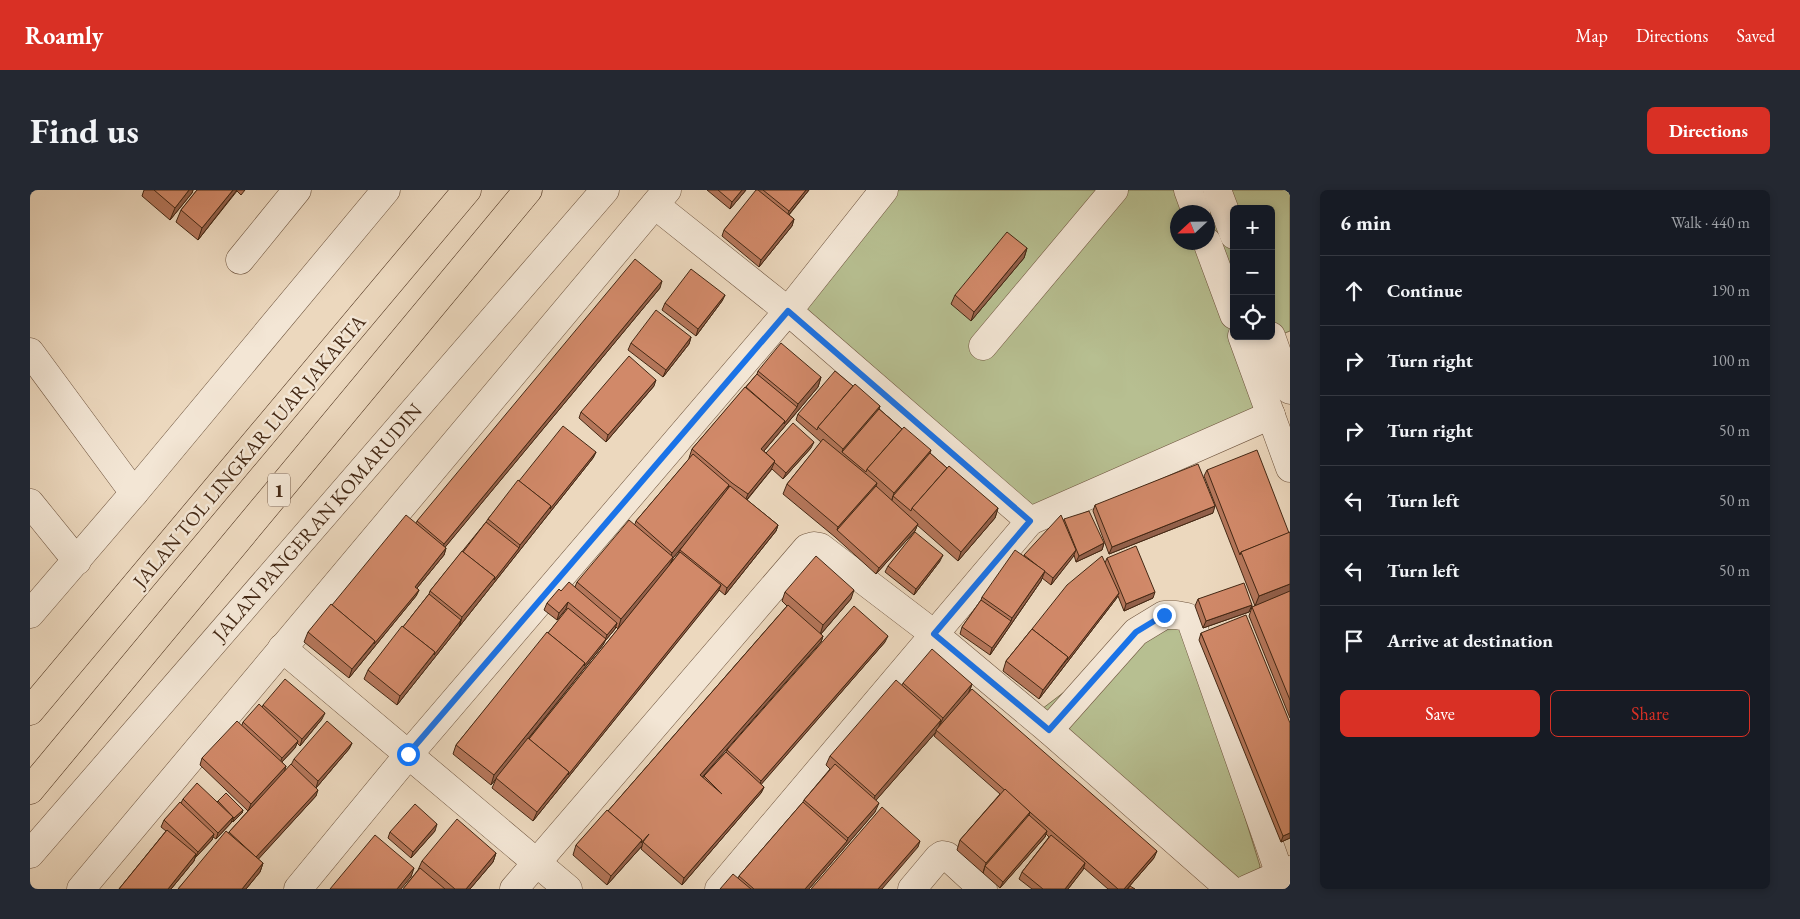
<!DOCTYPE html>
<html lang="en">
<head>
<meta charset="utf-8">
<style>
  :root { --surface:#171b24; --page:#242831; --text:#f1f3f6; --muted:#9ea1a6; --line:#363941; --accent:#d93025 }
  body { margin:0; font-family:"EB Garamond",serif; background:var(--page); color:var(--text) }
  .controls { position:absolute; right:15px; top:15px; display:grid; overflow:hidden; border-radius:8px; box-shadow:0 2px 8px #0003 }
  .controls button { width:45px; height:45px; display:grid; place-items:center; padding:0; border:0; border-bottom:1px solid var(--line); background:var(--surface); color:var(--text); font:25px sans-serif }
  .compass { position:absolute; left:1140px; top:15px; width:45px; height:45px; border-radius:50%; background:var(--surface); box-shadow:0 2px 8px #0003; rotate:248deg }
  .stop { position:absolute; width:15px; height:15px; margin:-11px; border:4px solid #1a73e8; border-radius:50%; background:#fff }
  .stop.end { background:#1a73e8; border-color:#fff; box-shadow:0 1px 5px #0008 }
  .list { margin:0; padding:0; list-style:none }
  h2 { display:flex; justify-content:space-between; align-items:center; height:65px; margin:0; padding:0 20px; font-size:21px }
  h2 small { font-size:16px; font-weight:400; color:var(--muted) }
  .list li { display:grid; grid-template-columns:32px 1fr auto; gap:15px; align-items:center; box-sizing:border-box; height:70px; padding:0 20px; border-top:1px solid var(--line) }
  .list b { display:block; font-size:19px; white-space:nowrap }
  .list em { font-size:16px; font-style:normal; color:var(--muted) }
  .actions { display:flex; gap:10px; padding:15px 20px }
  .actions a { flex:1; padding:11px 0; border:1px solid var(--accent); border-radius:8px; text-align:center; font-size:18px; color:var(--accent) }
  .actions .main { background:var(--accent); color:#fff }
  .icon { flex:none; width:28px; height:28px; fill:none; stroke:currentColor; stroke-width:2; stroke-linecap:round; stroke-linejoin:round }
  .map { position:relative; flex:none; width:1260px; height:699px; overflow:hidden; border-radius:8px }
  header { display:flex; align-items:center; gap:30px; box-sizing:border-box; height:70px; padding:0 25px; background:var(--accent); color:#fff }
  header strong { font-size:24px }
  nav { display:flex; gap:28px; margin-inline-start:auto; font-size:18px }
  .intro { display:flex; align-items:center; justify-content:space-between; box-sizing:border-box; height:120px; padding:0 30px }
  h1 { margin:0; font-size:35px }
  .button { padding:12px 22px; border-radius:8px; background:var(--accent); color:#fff; font-size:18px; font-weight:700 }
  main { display:flex; gap:30px; padding:0 30px }
  aside { flex:1; background:var(--surface); border-radius:8px; box-shadow:0 2px 8px #0003 }
  .map>svg:first-child { display:block }
  .green { fill:#b7bf91; stroke:#7e7452; fill-rule:evenodd }
  .lines { fill:none; stroke-linecap:round; stroke-linejoin:round }
  .minor-casing { stroke:#6e543e; stroke-width:29 }
  .highway-casing { stroke:#442814; stroke-width:29 }
  .minor { stroke:#f3e6d5; stroke-width:28 }
  .highway { stroke:#ecd8be; stroke-width:28 }
  .wall { fill:#b4765a; stroke:#442814; fill-rule:evenodd }
  .shaded-wall { fill:#92604a; stroke:#442814 }
  .building { fill:#d18969; stroke:#442814 }
  .route { stroke:#1a73e8; stroke-width:6 }
  .labels { text-anchor:middle; stroke-width:5; stroke-linejoin:round; paint-order:stroke }
  .shield { fill:#f3e6d5; stroke:#78614e; stroke-width:1 }
  .shield-label { font-size:19px; font-weight:bold; fill:#442814 }
  .street-label { font-size:20px; fill:#442814; stroke:#f3e6d5 }
</style>
</head>
<body>
<header>
<strong>Roamly</strong>
<nav><a>Map</a><a>Directions</a><a>Saved</a></nav>
</header>
<div class="intro"><h1>Find us</h1><a class="button">Directions</a></div>
<main>
<div class="map">
<svg width="1260" height="699" viewBox="0 0 1260 699">
  <rect width="100%" height="100%" fill="#ecd8be"/>
  <filter id="stains"><feTurbulence type="fractalNoise" baseFrequency=".004" numOctaves="4"/><feColorMatrix values="0 0 0 0 .2 0 0 0 0 .09 0 0 0 0 .02 0 0 0 .5 -.17"/></filter>
  <radialGradient id="worn" r=".72"><stop offset=".6" stop-color="#630" stop-opacity="0"/><stop offset="1" stop-color="#630" stop-opacity=".3"/></radialGradient>
  <!-- green -->
  <g class="green">
    <path d="M854 0H1260V141L1216 158 1241 225 1000 331 758 121ZM1204 19H1241V146H1204ZM1148 22H1178V52H1148Z"/>
    <polygon points="1154,430 1230,676 1225,699 1213,699 1008,522 1110,444"/>
  </g>
  <g class="lines">
    <defs>
      <g id="minor">
        <polyline points="1158,0 1166,22"/>
        <polyline points="1187,0 1204,45"/>
        <polyline points="625,15 758,121 1000,331 1241,225"/>
        <polyline points="1177,52 1204,125"/>
        <polyline points="210,70 267,0"/>
        <polyline points="1212,146 1260,278"/>
        <polyline points="1241,146 1260,200"/>
        <polyline points="953,156 1084,0"/>
        <polyline points="0,162 104,303"/>
        <polyline points="0,313 47,371"/>
        <polyline points="0,424 104,303 356,0"/>
        <polyline points="252,458 538,699"/>
        <polyline points="1019,540 1106,442 1134,425 1146,425 1157,427 1161,431 1255,699"/>
        <polyline points="0,664 575,0"/>
        <polyline points="51,699 637,0"/>
        <polyline points="268,699 379,564 758,121 854,0"/>
        <polyline points="484,699 777,358 784,356 790,357 904,444 1019,540 1200,699"/>
        <polyline points="689,699 1000,331"/>
        <polyline points="882,699 908,668 912,665 917,666 953,699"/>
        <polyline points="1217,699 1260,680"/>
      </g>
      <g id="highway">
        <polyline points="0,521 437,0"/>
        <polyline points="0,600 498,0"/>
      </g>
    </defs>
    <!-- minor casing -->
    <use href="#minor" class="minor-casing"/>
    <!-- highway casing -->
    <use href="#highway" class="highway-casing"/>
    <!-- minor -->
    <use href="#minor" class="minor"/>
    <!-- highway -->
    <use href="#highway" class="highway"/>
  </g>
  <!-- wall -->
  <g class="wall">
    <polygon points="114,0 163,0 162,3 140,30 112,6"/>
    <polygon points="167,0 215,0 211,5 207,1 168,50 146,32 151,20"/>
    <polygon points="677,0 716,0 700,19"/>
    <polygon points="728,0 779,0 759,25 764,29 762,36 729,77 692,46 694,40"/>
    <polygon points="997,58 994,68 941,131 921,114 925,105"/>
    <polygon points="630,98 415,357 416,358 414,365 387,398 389,400 386,406 319,488 274,452 278,442 386,333 387,331"/>
    <polygon points="695,105 692,111 666,146 632,120 635,113"/>
    <polygon points="661,147 659,154 633,187 598,160 601,153"/>
    <path d="M728 181 791 187 788 197 734 261 736 263 781 258 753 289 742 279 717 310 748 335 746 341 695 405 689 400 503 631 462 598 466 589 461 595 423 564 426 555 537 420 536 419 527 430 514 420 517 413 531 401 545 397 547 392 605 334 606 331 659 269V268L662 259 727 184ZM653 356 650 360 648 364 641 373 643 368ZM586 437 588 439 499 549H498L573 455 575 451 585 439Z"/>
    <polygon points="624,196 576,252 549,228 551,222"/>
    <polygon points="823,196 850,216 849,219 917,278 968,318 965,328 928,371 887,335 885,341 846,384 805,347 753,304 757,294 791,252 766,230 768,224"/>
    <polygon points="566,262 563,268 367,515 334,489 338,480 373,437 399,404 400,401 456,332 458,329 489,291"/>
    <polygon points="1177,280 1259,343 1260,342 1260,528 1219,426 1222,417 1225,416 1174,286"/>
    <polygon points="1065,315 1183,323 1079,364 1063,321"/>
    <polygon points="1034,329 1074,353 1072,360 1046,372 1044,365 1021,395 1012,388 1011,391 960,465 930,444 932,437 951,410 952,407 994,366 994,365 1034,331"/>
    <polygon points="1077,368 1123,408 1094,421 1088,406 1086,409 1009,509 973,481 976,471 1002,439 1075,373"/>
    <polygon points="910,371 884,405 855,382 858,376"/>
    <polygon points="755,402 821,409 791,444 793,446 791,452 672,587 673,588 674,586 696,562 697,560 855,452 731,594 734,597 731,603 652,695 611,659 612,656 577,695 543,665 546,655 578,621 757,416 752,411"/>
    <polygon points="1168,409 1222,415 1219,422 1173,438 1165,416"/>
    <polygon points="1171,443 1260,648 1251,652 1169,450"/>
    <polygon points="873,493 942,494 939,503 1124,668 1097,699 1078,699 1054,678 1038,699 1002,699 989,689 992,682 1019,647 1016,644 1015,647 970,698 927,660 930,650 970,604 904,546 906,542 846,610 845,622 779,699 690,699 708,688 709,686 773,612 774,610 800,579 796,575 800,566 872,495"/>
    <polygon points="233,515 292,529 270,556 267,553 265,558 252,572 256,576 254,582 261,575 264,569 322,553 319,559 286,598 286,606 228,669 233,673 230,682 216,699 148,699 218,621 170,575 172,568 212,535 213,532 232,518"/>
    <polygon points="153,609 187,612 188,611 213,620 212,623 203,632 202,631 201,633 186,649 183,647 182,650 165,668 164,671 141,699 89,699 136,641 131,637 134,630 151,613"/>
    <polygon points="405,641 381,668 358,648 360,642"/>
    <polygon points="466,663 463,672 440,699 373,699 388,680 392,671"/>
  </g>
  <!-- shaded-wall -->
  <g class="shaded-wall">
    <polygon points="159,0 163,0 162,3 140,30 145,18"/>
    <polygon points="203,0 207,0 168,50 172,38"/>
    <polygon points="712,0 716,0 700,19 702,12"/>
    <polygon points="776,0 779,0 756,28 759,21"/>
    <polygon points="764,29 762,36 729,77 731,70"/>
    <polygon points="997,58 994,68 941,131 944,122"/>
    <polygon points="632,91 630,98 412,361 414,354"/>
    <polygon points="695,105 692,111 666,146 668,139"/>
    <polygon points="661,147 659,154 633,187 636,180"/>
    <polygon points="791,187 788,197 728,268 731,259 767,217 768,214"/>
    <polygon points="626,190 624,196 576,252 578,245"/>
    <polygon points="850,216 847,225 812,262 813,259"/>
    <polygon points="784,252 781,258 753,289 756,283"/>
    <polygon points="901,260 898,270 863,306 861,313 864,303"/>
    <polygon points="566,262 563,268 429,437 432,427 465,387 489,358 490,355 521,316"/>
    <polygon points="745,271 741,280 714,313 718,304"/>
    <polygon points="847,293 844,303 807,340 808,337"/>
    <polygon points="699,295 696,305 643,368 639,376 588,439 591,429 639,371 642,363"/>
    <polygon points="1185,316 1183,323 1079,364 1082,357"/>
    <polygon points="968,318 965,328 928,371 931,362"/>
    <polygon points="888,334 885,341 846,384 849,378"/>
    <polygon points="748,335 746,341 695,405 697,398"/>
    <polygon points="1074,353 1072,360 1046,372 1049,366"/>
    <polygon points="416,358 414,365 383,403 385,397"/>
    <polygon points="1046,360 1043,367 1021,395 1023,388"/>
    <polygon points="913,365 910,371 884,405 886,399"/>
    <polygon points="1015,381 1011,391 960,465 962,458 981,431 982,428"/>
    <polygon points="1260,394 1260,402 1225,416 1229,406"/>
    <polygon points="691,395 688,402 503,631 507,622"/>
    <polygon points="389,400 386,406 319,488 322,479"/>
    <polygon points="824,400 821,409 790,445 793,435"/>
    <polygon points="1125,402 1123,408 1094,421 1096,414"/>
    <polygon points="1089,403 1086,409 1009,509 1013,500"/>
    <polygon points="538,412 536,419 527,430 529,423"/>
    <polygon points="1222,415 1219,422 1173,438 1176,431"/>
    <polygon points="431,430 429,437 367,515 370,506"/>
    <polygon points="587,433 585,439 575,451 573,455 461,595 464,585 555,473 575,450 577,445"/>
    <polygon points="793,446 791,452 668,592 670,585"/>
    <polygon points="858,446 855,452 729,597 731,591"/>
    <polygon points="942,494 938,504 909,537 913,528"/>
    <polygon points="295,523 292,529 270,556 272,549"/>
    <polygon points="911,530 908,539 906,540 906,542 841,616 845,606"/>
    <polygon points="268,551 265,558 249,575 252,568"/>
    <polygon points="322,553 319,559 286,598 288,591"/>
    <polygon points="256,576 254,583 218,621 221,614"/>
    <polygon points="734,597 731,603 652,695 654,688"/>
    <polygon points="288,600 286,606 224,674 226,667"/>
    <polygon points="849,613 845,622 779,699 775,699 817,651 818,648"/>
    <polygon points="213,620 212,623 203,632 204,628"/>
    <polygon points="1000,622 997,631 955,676 953,683 956,673"/>
    <polygon points="203,627 201,633 186,649 188,643"/>
    <polygon points="407,634 405,641 381,668 383,662"/>
    <polygon points="1017,641 1015,647 970,698 973,692"/>
    <polygon points="1260,643 1260,648 1251,652 1253,646"/>
    <polygon points="184,644 182,650 165,668 168,662"/>
    <polygon points="619,644 613,652 612,656 577,695 581,686 612,650"/>
    <polygon points="890,651 888,657 852,699 848,699"/>
    <polygon points="1127,661 1124,668 1097,699 1094,699"/>
    <polygon points="466,663 463,672 440,699 436,699"/>
    <polygon points="166,664 164,671 141,699 138,699"/>
    <polygon points="233,673 230,682 216,699 212,699"/>
    <polygon points="1055,673 1053,680 1038,699 1035,699"/>
    <polygon points="384,678 381,687 371,699 367,699"/>
  </g>
  <!-- building -->
  <g class="building">
    <polygon points="124,0 159,0 145,18"/>
    <polygon points="167,0 203,0 172,38 151,20"/>
    <polygon points="688,0 712,0 702,12"/>
    <polygon points="726,0 728,0 764,29 731,70 694,40"/>
    <polygon points="733,0 776,0 759,21"/>
    <polygon points="977,42 997,58 944,122 925,105"/>
    <polygon points="605,69 632,91 414,354 387,331"/>
    <polygon points="661,79 695,105 668,139 635,113"/>
    <polygon points="626,120 661,147 636,180 601,153"/>
    <polygon points="751,153 791,187 768,214 728,181"/>
    <polygon points="599,166 626,190 578,245 551,222"/>
    <polygon points="805,181 823,196 788,237 787,240 768,224"/>
    <polygon points="727,184 767,217 754,234 755,231 716,197"/>
    <polygon points="825,194 850,216 813,259 788,237"/>
    <polygon points="715,197 755,231 731,259 745,271 718,304 702,293 662,259"/>
    <polygon points="849,219 872,239 837,279 836,282 812,262"/>
    <polygon points="763,233 784,252 756,283 744,272 745,271 736,263"/>
    <polygon points="533,236 566,262 520,319 521,316 489,291"/>
    <polygon points="874,237 901,260 864,303 837,279"/>
    <polygon points="793,249 847,293 808,337 757,294"/>
    <polygon points="1227,260 1259,343 1211,362 1210,365 1177,280"/>
    <polygon points="900,263 917,278 882,318 881,321 863,306"/>
    <polygon points="663,264 699,295 642,363 606,331"/>
    <polygon points="1168,274 1185,316 1082,357 1065,315"/>
    <polygon points="919,276 968,318 931,362 882,318"/>
    <polygon points="488,290 521,316 490,355 458,329"/>
    <polygon points="700,296 748,335 697,398 650,360"/>
    <polygon points="846,296 888,334 849,378 807,340"/>
    <polygon points="1059,321 1074,353 1049,366 1034,329"/>
    <polygon points="376,325 416,358 385,397 389,400 344,454 345,451 302,415"/>
    <polygon points="1031,325 1046,360 1023,388 994,365"/>
    <polygon points="599,330 643,367 591,429 547,392"/>
    <polygon points="456,332 489,358 464,390 465,387 433,362"/>
    <polygon points="885,342 913,365 886,399 858,376"/>
    <polygon points="1260,342 1260,394 1229,406 1211,362"/>
    <polygon points="1106,356 1125,402 1096,414 1077,368"/>
    <polygon points="985,360 1015,381 982,428 952,407"/>
    <polygon points="432,361 465,387 432,427 400,401"/>
    <polygon points="650,362 691,395 538,585 539,582 499,549"/>
    <polygon points="786,366 824,400 793,435 755,402"/>
    <polygon points="1072,366 1089,403 1037,470 1038,467 1002,439 1037,395"/>
    <polygon points="539,392 587,433 577,445 538,412 529,423 517,413 529,399 531,401"/>
    <polygon points="1214,393 1222,415 1176,431 1168,409"/>
    <polygon points="1260,401 1260,510 1222,417"/>
    <polygon points="399,404 431,430 404,465 405,462 373,437"/>
    <polygon points="951,410 981,431 962,458 932,437"/>
    <polygon points="301,414 345,451 322,479 278,442"/>
    <polygon points="758,415 793,446 670,585 692,604 674,586 696,562 734,597 654,688 613,652 619,644 611,653 612,650 578,621"/>
    <polygon points="824,416 858,446 731,591 697,560"/>
    <polygon points="538,418 576,449 554,476 555,473 518,443"/>
    <polygon points="1216,425 1260,533 1260,643 1253,646 1171,443"/>
    <polygon points="372,436 405,462 370,506 338,480"/>
    <polygon points="1002,439 1038,467 1013,500 976,471"/>
    <polygon points="517,442 555,473 464,585 426,555"/>
    <polygon points="902,459 942,494 913,528 873,493"/>
    <polygon points="255,489 295,523 272,549 233,515"/>
    <polygon points="866,490 911,530 845,606 800,566"/>
    <polygon points="942,499 1127,661 1094,699 1088,699 906,540"/>
    <polygon points="229,514 268,551 252,568 213,532"/>
    <polygon points="207,531 256,576 221,614 172,568"/>
    <polygon points="297,531 322,553 288,591 264,569"/>
    <polygon points="498,548 539,582 507,622 466,588"/>
    <polygon points="261,574 288,600 226,667 199,642"/>
    <polygon points="805,574 849,613 818,648 774,610"/>
    <polygon points="167,593 203,627 188,643 153,609"/>
    <polygon points="975,599 1000,622 956,673 930,650"/>
    <polygon points="196,603 213,620 204,628 188,611"/>
    <polygon points="150,612 184,644 168,662 134,630"/>
    <polygon points="773,612 817,651 775,699 724,699 709,686"/>
    <polygon points="385,614 407,634 383,662 360,642"/>
    <polygon points="852,617 890,651 848,699 781,699"/>
    <polygon points="577,620 612,650 581,686 546,655"/>
    <polygon points="999,625 1017,641 973,692 955,676"/>
    <polygon points="427,629 466,663 436,699 425,699 392,671"/>
    <polygon points="137,640 166,664 138,699 89,699"/>
    <polygon points="196,641 233,673 212,699 148,699"/>
    <polygon points="345,645 384,678 367,699 300,699"/>
    <polygon points="1021,645 1055,673 1035,699 1013,699 992,682"/>
    <polygon points="390,678 415,699 373,699"/>
    <polygon points="703,684 721,699 690,699"/>
    <polygon points="1100,696 1105,699 1098,699"/>
  </g>
  <g class="lines">
    <!-- route -->
    <polyline class="route" points="378,564 758,121 1000,331 904,444 1019,540 1106,442 1134,425"/>
  </g>
  <g class="labels">
    <!-- shield labels -->
    <rect class="shield" x="238" y="283.5" width="22" height="33" rx="4"/>
    <g class="shield-label">
      <text x="249" y="307">1</text>
    </g>
    <!-- street labels -->
    <g class="street-label">
      <text transform="translate(219 261) rotate(-50)" y="7">JALAN TOL LINGKAR LUAR JAKARTA</text>
      <text transform="translate(287 332) rotate(-49)" y="7">JALAN PANGERAN KOMARUDIN</text>
    </g>
  </g>
  <rect width="100%" height="100%" filter="url(#stains)"/>
  <rect width="100%" height="100%" fill="url(#worn)"/>
</svg>
<div class="controls">
<button>+</button>
<button>−</button>
<button><svg class="icon" aria-label="locate" viewBox="0 0 24 24"><circle cx="12" cy="12" r="6"/><path d="M12 2v4M12 18v4M2 12h4M18 12h4"/></svg></button>
</div>
<svg class="compass" viewBox="-18 -18 36 36"><path d="M0-13l5 13h-10z" fill="#e53935"/><path d="M0 13l5-13h-10z" fill="#9ea1a6"/></svg>
<div class="stop" style="left:378px;top:564px"></div>
<div class="stop end" style="left:1134px;top:425px"></div>
</div>
<aside>
<h2>6 min<small>Walk · 440 m</small></h2>
<ul class="list">
<li><svg class="icon" aria-label="ahead" viewBox="0 0 24 24"><path d="M12 20V5M6 11l6-6 6 6"/></svg><div><b>Continue</b></div><em>190 m</em></li>
<li><svg class="icon" aria-label="right" viewBox="0 0 24 24"><path d="M7 20v-9h11M14 6l5 5-5 5"/></svg><div><b>Turn right</b></div><em>100 m</em></li>
<li><svg class="icon" aria-label="right" viewBox="0 0 24 24"><path d="M7 20v-9h11M14 6l5 5-5 5"/></svg><div><b>Turn right</b></div><em>50 m</em></li>
<li><svg class="icon" aria-label="left" viewBox="0 0 24 24"><path d="M17 20v-9H6M10 6l-5 5 5 5"/></svg><div><b>Turn left</b></div><em>50 m</em></li>
<li><svg class="icon" aria-label="left" viewBox="0 0 24 24"><path d="M17 20v-9H6M10 6l-5 5 5 5"/></svg><div><b>Turn left</b></div><em>50 m</em></li>
<li><svg class="icon" aria-label="arrive" viewBox="0 0 24 24"><path d="M6 21V4h12l-3 4 3 4H6"/></svg><div><b>Arrive at destination</b></div></li>
</ul>
<div class="actions"><a class="main">Save</a><a>Share</a></div>
</aside>
</main>
</body>
</html>
